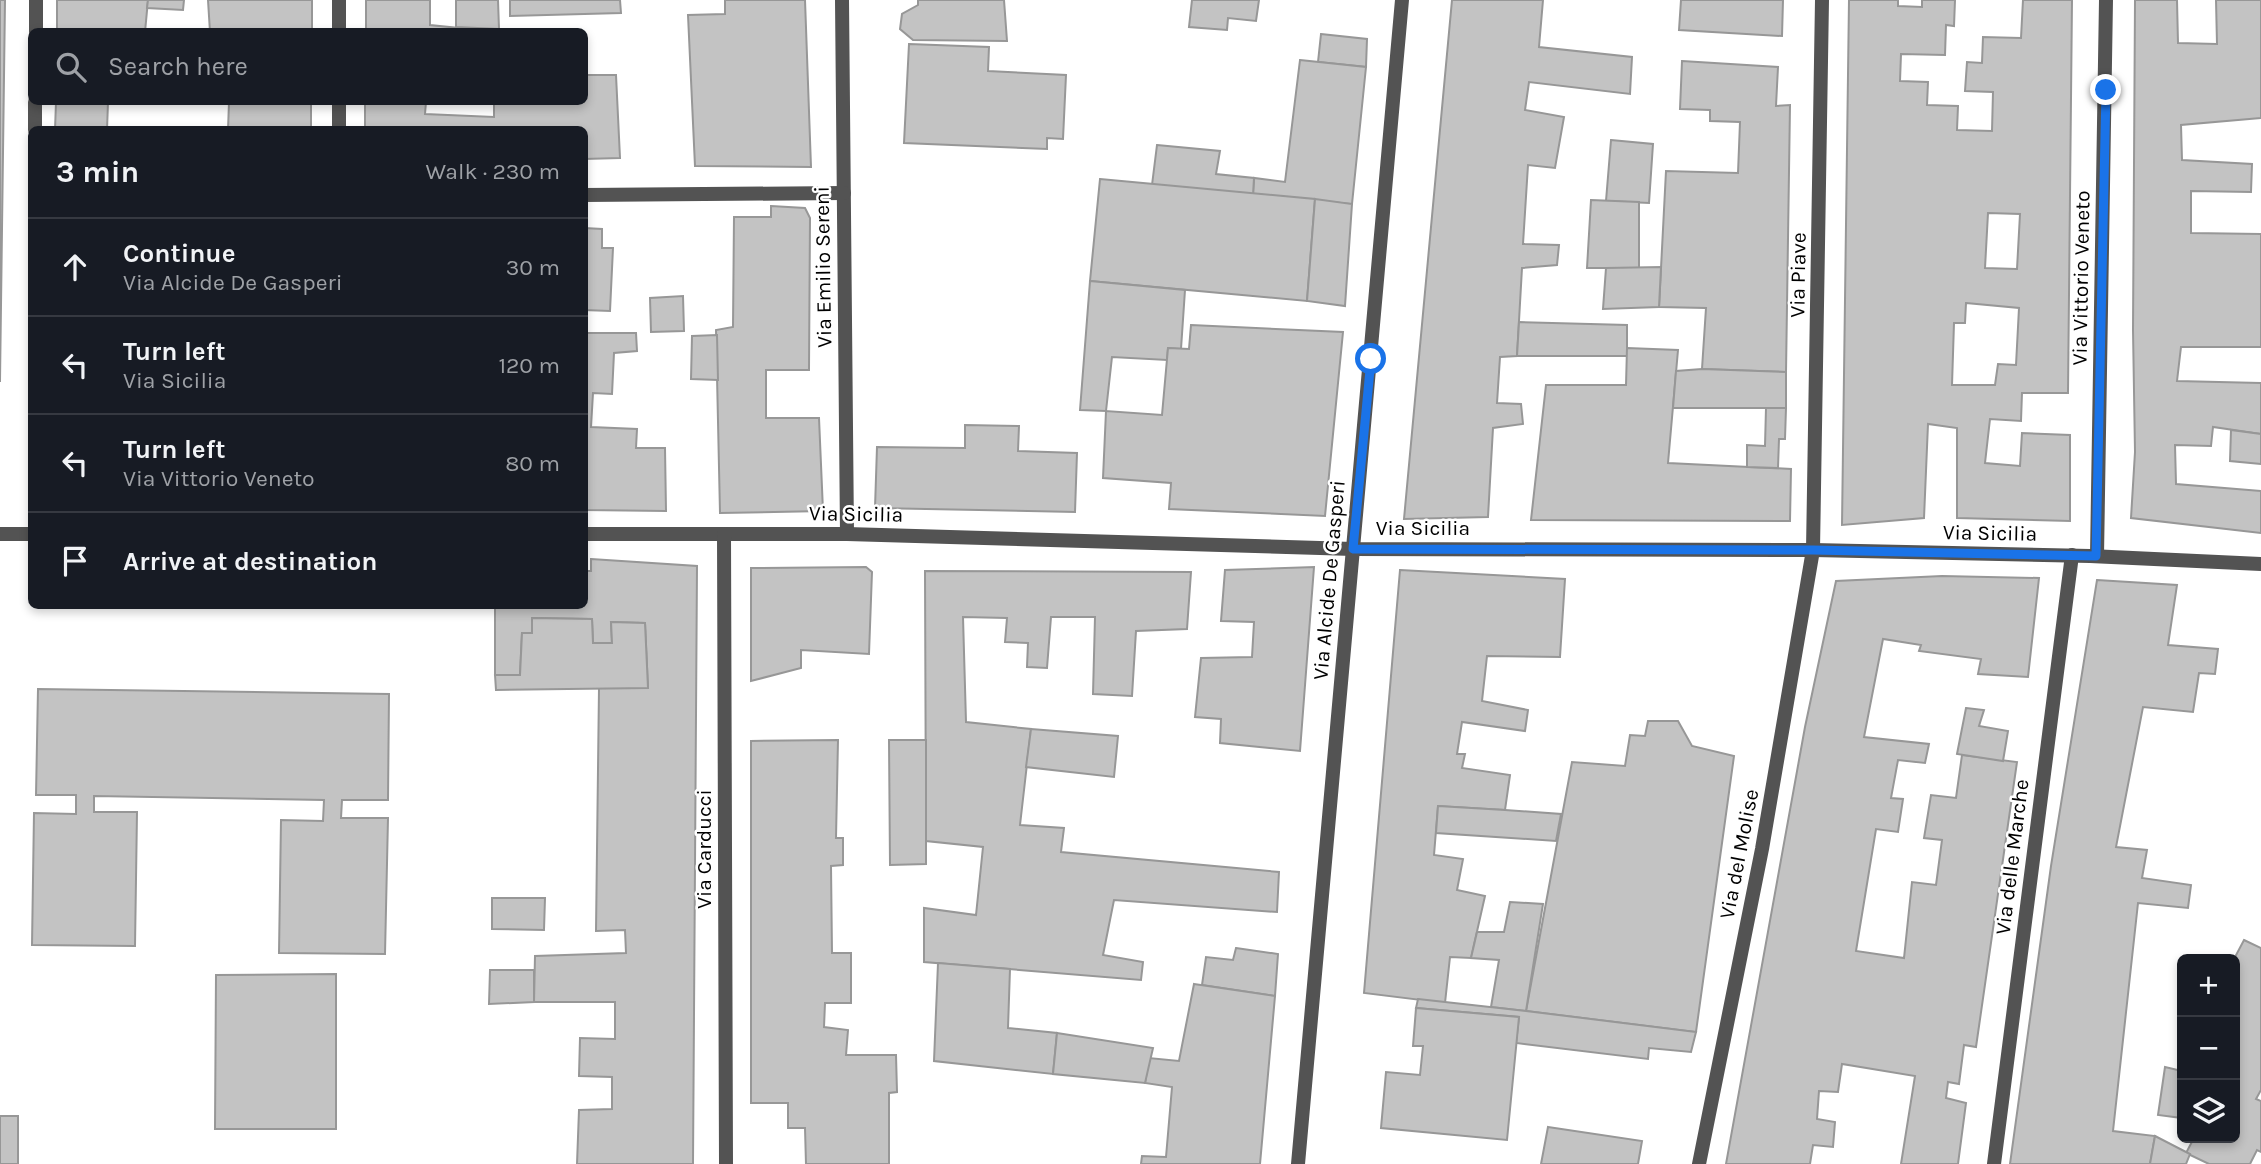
<!DOCTYPE html>
<html lang="en">
<head>
<meta charset="utf-8">
<style>
  :root { --surface:#171b24; --page:#20242c; --text:#f1f3f6; --muted:#9ea1a6; --line:#363941 }
  body { margin:0; font-family:Karla,sans-serif; background:var(--page); color:var(--text) }
  .controls { position:absolute; right:21px; bottom:21px; display:grid; overflow:hidden; border-radius:10px; box-shadow:0 4px 10px #0003 }
  .controls button { width:63px; height:63px; display:grid; place-items:center; padding:0; border:0; border-bottom:2px solid var(--line); background:var(--surface); color:var(--text); font:35px sans-serif }
  .stop { position:absolute; width:21px; height:21px; margin:-16px; border:5px solid #1a73e8; border-radius:50%; background:#fff }
  .stop.end { background:#1a73e8; border-color:#fff; box-shadow:0 2px 7px #0008 }
  .list { margin:0; padding:0; list-style:none }
  h2 { display:flex; justify-content:space-between; align-items:center; height:91px; margin:0; padding:0 28px; font-size:30px }
  h2 small { font-size:23px; font-weight:400; color:var(--muted) }
  .list li { display:grid; grid-template-columns:46px 1fr auto; gap:21px; align-items:center; box-sizing:border-box; height:98px; padding:0 28px; border-top:2px solid var(--line) }
  .list b { display:block; font-size:26px; white-space:nowrap }
  .list p { margin:0; font-size:23px; white-space:nowrap; color:var(--muted) }
  .list em { font-size:23px; font-style:normal; color:var(--muted) }
  .icon { flex:none; width:38px; height:38px; fill:none; stroke:currentColor; stroke-width:2; stroke-linecap:round; stroke-linejoin:round }
  .map { position:relative; flex:none; width:2261px; height:1164px; overflow:hidden }
  .search { position:absolute; background:var(--surface); box-shadow:0 4px 10px #0003; left:28px; top:28px; width:560px; height:77px; display:flex; align-items:center; gap:18px; box-sizing:border-box; padding:0 24px; border-radius:10px; color:var(--muted); font-size:26px }
  .panel { position:absolute; background:var(--surface); box-shadow:0 4px 10px #0003; left:28px; top:126px; width:560px; height:483px; border-radius:10px }
  .map>svg:first-child { display:block }
  .building { fill:#c3c3c3; stroke:#979797; stroke-width:2; fill-rule:evenodd }
  .lines { fill:none; stroke-linecap:round; stroke-linejoin:round }
  .minor { stroke:#535353; stroke-width:14 }
  .tertiary { stroke:#535353; stroke-width:14 }
  .route { stroke:#1a73e8; stroke-width:9 }
  .labels { text-anchor:middle; stroke-width:5; stroke-linejoin:round; paint-order:stroke }
  .street-label { font-size:21px; fill:#000; stroke:#fff }
</style>
</head>
<body>
<div class="map">
<svg width="2261" height="1164" viewBox="0 0 2261 1164">
  <rect width="100%" height="100%" fill="#fff"/>
  <!-- building -->
  <g class="building">
    <polygon points="0,0 5,0 0,382"/>
    <polygon points="57,0 148,0 145,32 57,32"/>
    <polygon points="148,0 184,0 183,10 147,8"/>
    <polygon points="208,0 312,0 312,32 210,32"/>
    <polygon points="366,0 430,0 430,25 499,32 366,32"/>
    <polygon points="456,0 498,0 499,29 456,27"/>
    <polygon points="510,0 620,0 621,13 510,16"/>
    <polygon points="725,0 805,0 811,167 695,166 688,15 725,14"/>
    <polygon points="918,0 1004,0 1007,41 913,40 900,29 902,14 918,5"/>
    <polygon points="1192,0 1259,0 1256,21 1228,18 1227,30 1189,27"/>
    <polygon points="1452,0 1543,0 1539,47 1632,57 1630,94 1529,82 1525,110 1564,117 1555,168 1528,165 1523,244 1559,245 1557,265 1522,268 1517,356 1500,357 1497,403 1521,404 1523,424 1493,428 1488,517 1404,519"/>
    <polygon points="1681,0 1783,0 1782,36 1679,30"/>
    <path d="M1849 0H1898V6L1922 7V0H1955L1954 26 1946 25 1945 55 1901 54 1900 81 1928 82 1927 105 1958 106 1957 130 1992 131 1993 92 1965 91 1967 62 1982 63 1983 37 2021 38 2023 0H2072L2068 393H2022L2021 421 1990 419 1985 463 2020 466 2022 433 2070 435V521L1957 518V428L1928 424 1924 518 1842 525ZM1988 213 2020 214 2017 269 1985 268ZM1966 303 2019 308 2016 365 1998 364 1995 385H1952L1954 323H1965Z"/>
    <polygon points="2135,0 2177,0 2178,43 2217,44 2216,0 2261,0 2261,118 2181,125 2182,160 2252,164 2251,192 2191,191 2191,233 2261,234 2261,347 2181,347 2177,381 2261,383 2261,434 2213,427 2211,446 2175,445 2176,484 2261,491 2261,533 2131,518 2135,452 2133,330"/>
    <polygon points="1321,34 1367,39 1366,67 1318,62"/>
    <polygon points="909,44 989,47 988,71 1066,75 1063,139 1047,138 1047,149 904,143"/>
    <polygon points="1300,60 1366,67 1352,204 1253,195 1254,178 1285,182"/>
    <polygon points="1682,61 1778,67 1776,106 1790,105 1786,372 1702,369 1706,308 1659,307 1666,171 1738,173 1740,122 1710,121 1710,110 1680,109"/>
    <polygon points="584,75 616,75 620,158 584,159 584,130 365,130 365,102 426,102 425,114 494,117 494,102 584,102"/>
    <polygon points="56,102 108,102 107,130 55,130"/>
    <polygon points="226,102 311,102 311,130 228,130 229,102"/>
    <polygon points="1611,140 1653,144 1649,203 1606,201"/>
    <polygon points="1157,145 1220,151 1216,174 1254,178 1253,195 1152,185"/>
    <polygon points="1100,179 1315,199 1307,301 1090,281"/>
    <polygon points="1315,199 1352,204 1345,306 1307,301"/>
    <polygon points="1591,200 1639,202 1639,268 1587,268"/>
    <polygon points="771,206 805,208 810,218 809,370 766,370 766,418 819,418 823,511 720,513 716,330 733,327 734,217 771,217"/>
    <polygon points="584,228 602,229 602,248 613,248 610,311 584,310"/>
    <polygon points="1661,267 1659,307 1603,309 1606,268"/>
    <polygon points="1090,281 1185,290 1181,349 1168,348 1167,360 1112,357 1106,411 1080,410"/>
    <polygon points="683,296 684,331 651,332 650,298"/>
    <polygon points="1519,322 1627,325 1627,356 1517,356"/>
    <polygon points="1191,325 1343,332 1325,516 1169,509 1171,483 1103,478 1106,411 1162,415 1168,348 1189,349"/>
    <polygon points="584,333 636,333 637,351 614,353 612,394 593,393 591,427 637,429 636,448 665,448 666,511 584,510"/>
    <polygon points="717,335 718,380 691,379 692,336"/>
    <polygon points="1627,348 1678,350 1668,463 1791,469 1790,521 1531,520 1546,385 1626,385"/>
    <polygon points="1702,369 1786,372 1786,408 1673,408 1676,371"/>
    <polygon points="1766,408 1786,408 1785,439 1779,439 1778,468 1747,467 1747,445 1765,446"/>
    <polygon points="965,425 1019,426 1018,451 1077,453 1075,512 875,508 877,447 965,448"/>
    <polygon points="2231,430 2261,434 2261,464 2230,461"/>
    <polygon points="591,559 697,566 693,1164 577,1164 579,1110 612,1109 612,1077 579,1076 580,1038 615,1039 615,1002 534,1002 535,956 626,953 625,930 596,931 599,688 648,688 645,623 611,622 612,643 593,643 592,619 532,618 532,633 522,633 520,675 495,675 495,606 584,606 584,571 591,571"/>
    <polygon points="866,567 872,572 869,654 801,650 801,668 751,681 751,568"/>
    <polygon points="1314,567 1300,751 1220,743 1221,719 1195,717 1201,658 1252,657 1254,622 1221,621 1225,570"/>
    <polygon points="1400,570 1565,579 1560,657 1487,656 1482,701 1528,710 1525,731 1462,722 1457,754 1465,754 1462,768 1510,775 1505,810 1438,806 1434,855 1463,859 1457,890 1485,896 1471,958 1450,957 1445,1003 1364,993"/>
    <polygon points="925,571 1191,572 1187,629 1136,631 1132,696 1093,694 1095,617 1051,617 1047,668 1027,667 1028,643 1005,642 1007,618 963,617 966,722 1031,729 1020,825 1064,828 1061,852 1279,872 1277,912 1114,900 1103,955 1143,962 1141,980 924,962 924,908 976,915 983,847 926,841"/>
    <polygon points="1942,576 2039,578 2028,677 1978,674 1981,659 1919,651 1921,645 1883,639 1864,737 1929,744 1925,763 1898,760 1891,798 1903,799 1898,832 1876,829 1856,951 1904,958 1912,882 1936,885 1942,840 1924,838 1931,795 1956,798 1962,755 2017,762 1976,1047 1964,1045 1959,1084 1948,1082 1946,1098 1966,1103 1958,1164 1901,1164 1915,1076 1842,1064 1838,1092 1819,1091 1817,1119 1835,1122 1833,1147 1813,1145 1810,1164 1726,1164 1805,727 1836,581"/>
    <polygon points="2097,580 2177,585 2168,645 2218,649 2215,674 2199,673 2193,712 2143,707 2116,847 2147,850 2142,878 2191,885 2188,908 2138,903 2113,1131 2155,1136 2150,1164 2010,1164 2051,866"/>
    <polygon points="532,618 592,619 593,643 612,643 611,622 645,623 648,688 496,690 495,675 520,675 522,633 532,633"/>
    <polygon points="38,689 389,694 388,800 342,800 341,818 388,818 385,954 279,953 281,820 323,821 324,800 94,796 94,812 137,812 135,946 32,945 34,813 76,814 76,795 36,795"/>
    <polygon points="1966,708 1984,710 1979,726 2008,731 2003,761 1957,754"/>
    <polygon points="1648,721 1678,721 1692,746 1734,756 1696,1032 1526,1011 1572,762 1625,766 1630,735 1645,736"/>
    <polygon points="1031,729 1118,736 1114,777 1026,767"/>
    <polygon points="838,740 836,838 843,838 843,865 831,866 832,953 851,953 851,1003 825,1003 824,1027 848,1030 846,1055 896,1055 897,1092 889,1093 889,1164 806,1164 805,1128 788,1128 788,1103 751,1103 751,741"/>
    <polygon points="889,740 926,740 926,864 890,865"/>
    <polygon points="1438,806 1505,810 1561,814 1556,841 1436,833"/>
    <polygon points="492,898 545,898 544,930 492,929"/>
    <polygon points="1510,902 1543,904 1526,1011 1491,1007 1499,960 1471,958 1477,932 1504,932"/>
    <polygon points="2244,940 2261,948 2261,1090 2256,1099 2261,1101 2261,1152 2257,1150 2250,1164 2209,1164 2186,1153 2194,1138 2235,1138 2234,959"/>
    <polygon points="1236,948 1278,954 1275,996 1202,985 1206,957 1233,960"/>
    <polygon points="938,963 1010,969 1008,1028 1057,1033 1053,1074 934,1061"/>
    <polygon points="490,970 534,970 534,1002 489,1004"/>
    <polygon points="336,974 336,1129 215,1129 216,975"/>
    <polygon points="1194,984 1275,996 1260,1164 1141,1164 1142,1156 1166,1157 1172,1087 1145,1083 1149,1058 1179,1061"/>
    <polygon points="1418,999 1526,1011 1696,1032 1691,1052 1649,1048 1648,1059 1516,1043 1519,1017 1416,1008"/>
    <polygon points="1416,1008 1519,1017 1507,1140 1381,1128 1386,1072 1420,1075 1423,1046 1413,1046"/>
    <polygon points="1057,1033 1153,1048 1145,1083 1053,1074"/>
    <polygon points="2165,1067 2182,1071 2182,1118 2158,1115"/>
    <rect x="0" y="1116" width="18" height="48"/>
    <polygon points="1548,1127 1642,1141 1638,1164 1541,1164"/>
    <polygon points="2155,1136 2190,1154 2186,1164 2150,1164"/>
  </g>
  <g class="lines">
    <!-- minor -->
    <g class="minor">
      <polyline points="36,0 36,32"/>
      <polyline points="842,0 847,534"/>
      <polyline points="339,32 339,0"/>
      <polyline points="339,102 339,130"/>
      <polyline points="35,130 35,102"/>
      <polyline points="584,195 844,193"/>
      <polyline points="0,534 32,534"/>
      <polyline points="584,534 847,534 1353,549 1813,550 2090,556 2261,564"/>
      <polyline points="724,534 726,1164"/>
      <polyline points="2097,556 2106,0"/>
      <polyline points="1699,1164 1762,849 1813,550 1822,0"/>
      <polyline points="1994,1164 2072,555"/>
    </g>
    <!-- tertiary -->
    <polyline class="tertiary" points="1298,1164 1402,0"/>
  </g>
  <g class="lines">
    <!-- route -->
    <polyline class="route" points="1371,359 1353,549 1813,550 2096,556 2106,90"/>
  </g>
  <g class="labels">
    <!-- street labels -->
    <g class="street-label">
      <text transform="translate(823 267) rotate(-91)" y="7">Via Emilio Sereni</text>
      <text transform="translate(1798 275) rotate(-89)" y="7">Via Piave</text>
      <text transform="translate(2081 278) rotate(-89)" y="7">Via Vittorio Veneto</text>
      <text transform="translate(856 514) rotate(1)" y="7">Via Sicilia</text>
      <text x="1423" y="535">Via Sicilia</text>
      <text transform="translate(1990 533) rotate(1)" y="7">Via Sicilia</text>
      <text transform="translate(1329 580) rotate(-85)" y="7">Via Alcide De Gasperi</text>
      <text transform="translate(704 849) rotate(-90)" y="7">Via Carducci</text>
      <text transform="translate(1739 854) rotate(-79)" y="7">Via del Molise</text>
      <text transform="translate(2012 857) rotate(-83)" y="7">Via delle Marche</text>
    </g>
  </g>
</svg>
<div class="controls">
<button>+</button>
<button>−</button>
<button><svg class="icon" aria-label="layers" viewBox="0 0 24 24"><path d="M12 4l9 5-9 5-9-5zM3 14l9 5 9-5"/></svg></button>
</div>
<div class="stop" style="left:1371px;top:359px"></div>
<div class="stop end" style="left:2106px;top:90px"></div>
<div class="search"><svg class="icon" aria-label="search" viewBox="0 0 24 24"><circle cx="10" cy="10" r="6"/><path d="M15 15l6 6"/></svg>Search here</div>
<section class="panel">
<h2>3 min<small>Walk · 230 m</small></h2>
<ul class="list">
<li><svg class="icon" aria-label="ahead" viewBox="0 0 24 24"><path d="M12 20V5M6 11l6-6 6 6"/></svg><div><b>Continue</b><p>Via Alcide De Gasperi</p></div><em>30 m</em></li>
<li><svg class="icon" aria-label="left" viewBox="0 0 24 24"><path d="M17 20v-9H6M10 6l-5 5 5 5"/></svg><div><b>Turn left</b><p>Via Sicilia</p></div><em>120 m</em></li>
<li><svg class="icon" aria-label="left" viewBox="0 0 24 24"><path d="M17 20v-9H6M10 6l-5 5 5 5"/></svg><div><b>Turn left</b><p>Via Vittorio Veneto</p></div><em>80 m</em></li>
<li><svg class="icon" aria-label="arrive" viewBox="0 0 24 24"><path d="M6 21V4h12l-3 4 3 4H6"/></svg><div><b>Arrive at destination</b></div></li>
</ul>
</section>
</div>
</body>
</html>
